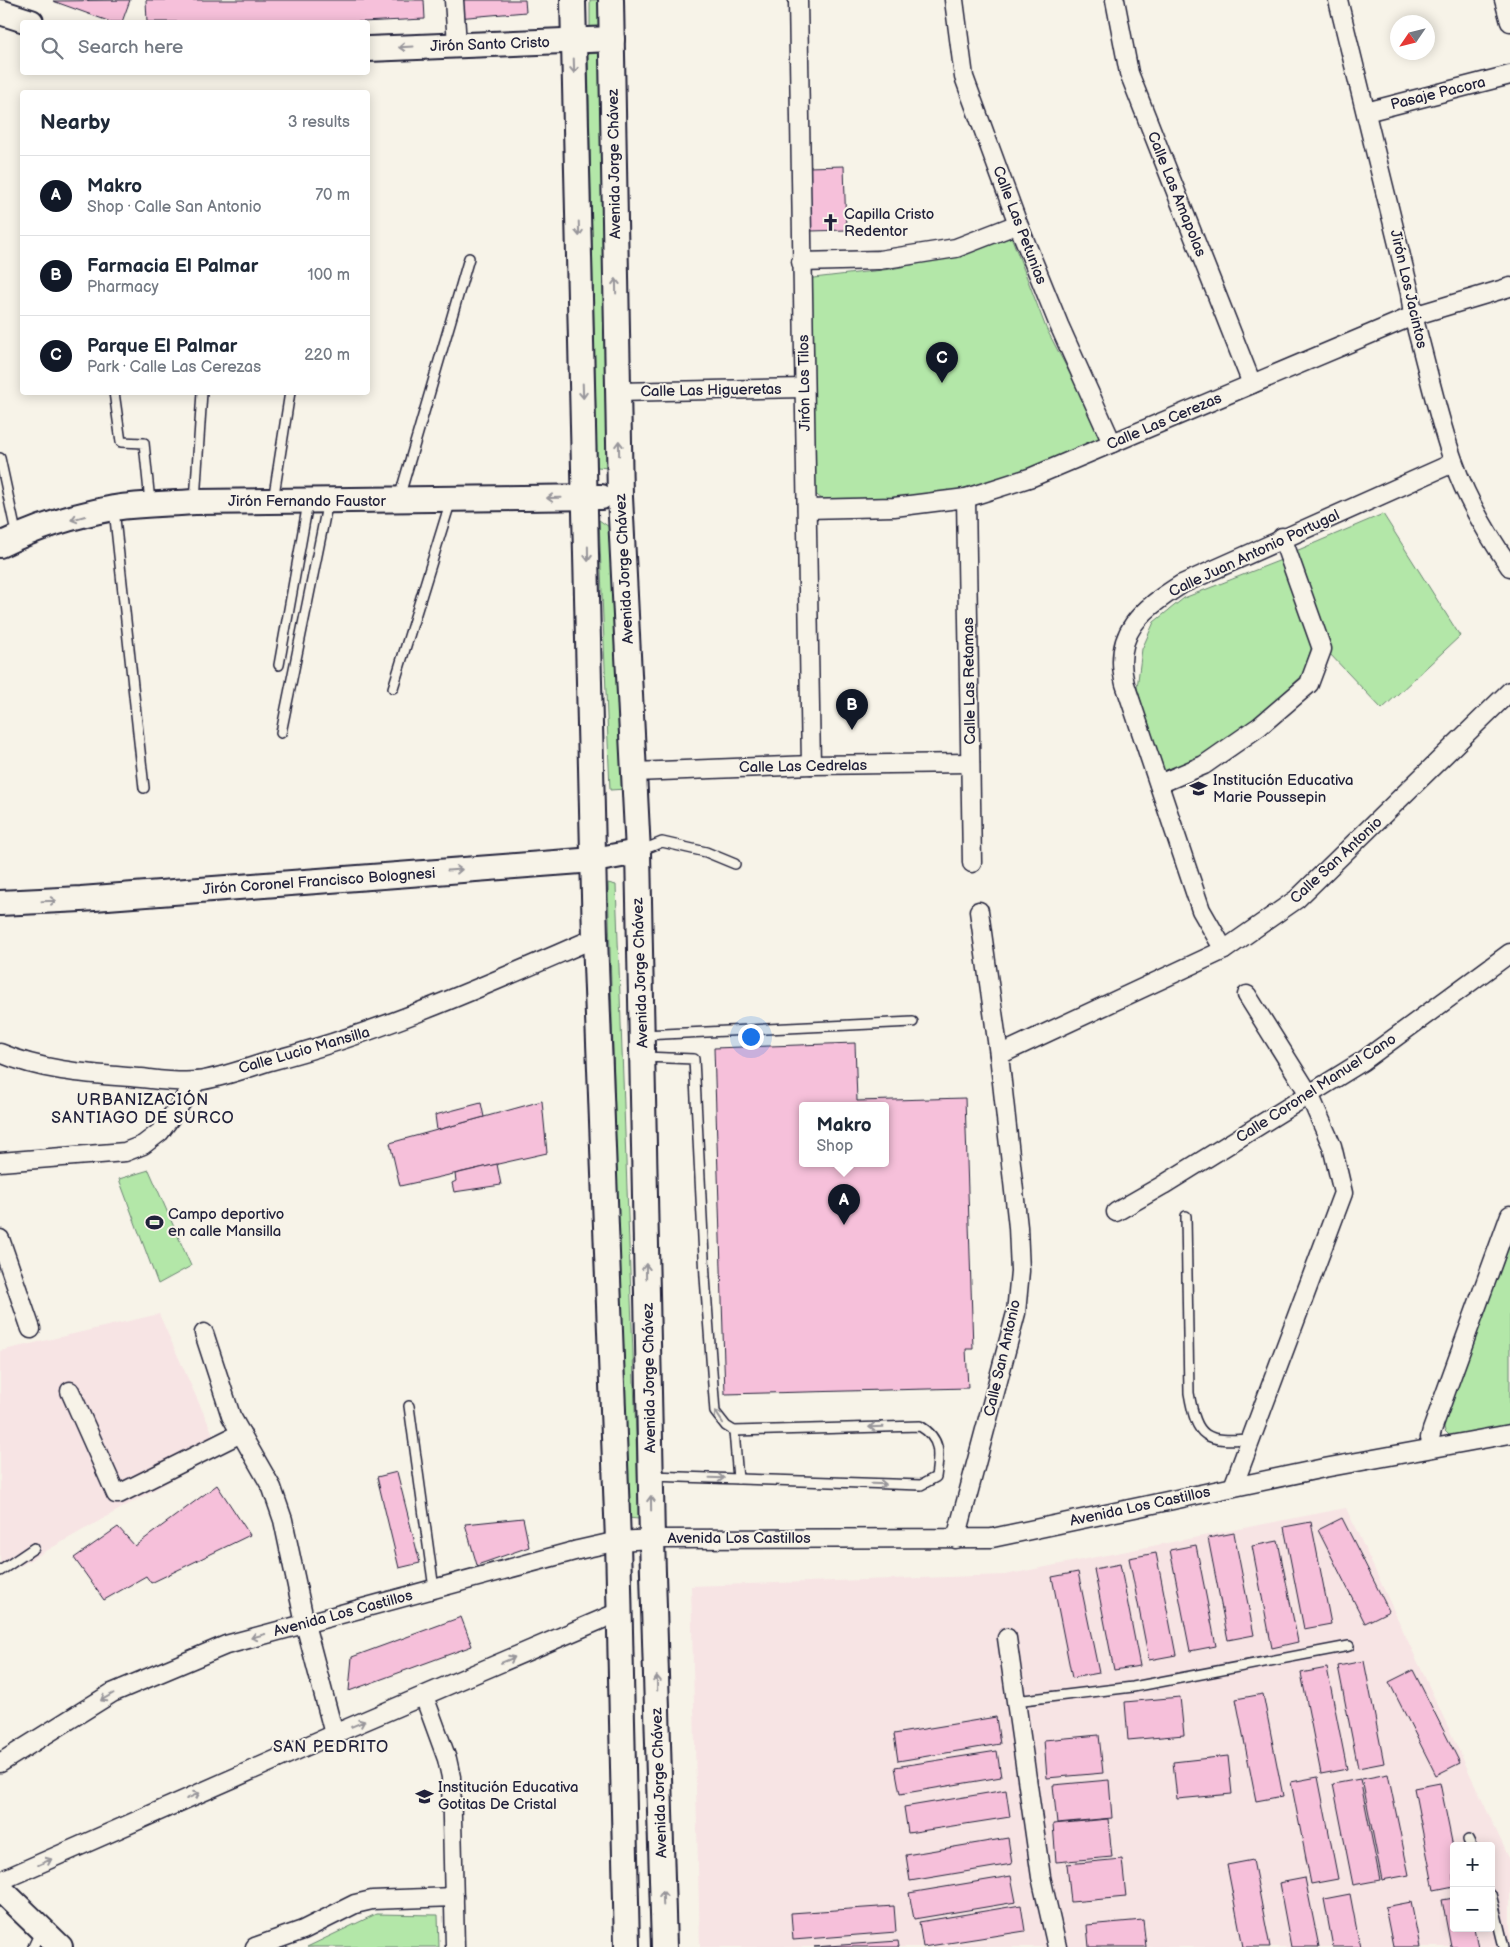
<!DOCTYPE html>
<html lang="en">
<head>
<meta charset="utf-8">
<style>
  :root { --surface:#fff; --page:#f6f6f7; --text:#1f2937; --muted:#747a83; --line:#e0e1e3; --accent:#111827 }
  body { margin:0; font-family:"Balsamiq Sans",sans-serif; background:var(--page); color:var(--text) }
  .controls { position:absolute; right:15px; bottom:15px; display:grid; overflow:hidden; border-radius:5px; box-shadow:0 2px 12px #0003 }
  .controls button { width:45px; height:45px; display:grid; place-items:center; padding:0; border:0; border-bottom:1px solid var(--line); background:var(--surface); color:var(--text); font:25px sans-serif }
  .compass { position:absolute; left:1390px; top:15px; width:45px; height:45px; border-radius:50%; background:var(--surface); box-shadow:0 2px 12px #0003; rotate:235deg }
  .you { position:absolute; left:750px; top:1036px; width:18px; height:18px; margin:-12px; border:4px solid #fff; border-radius:50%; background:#1a73e8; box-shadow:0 0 0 8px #1a73e833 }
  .badge { display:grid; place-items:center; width:32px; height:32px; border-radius:50%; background:var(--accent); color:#fff; font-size:16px; font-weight:700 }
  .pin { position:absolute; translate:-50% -41px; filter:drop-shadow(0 1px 2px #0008) }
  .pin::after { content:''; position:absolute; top:26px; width:18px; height:15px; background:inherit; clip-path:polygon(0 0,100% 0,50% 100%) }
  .popup { position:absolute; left:799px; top:1102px; width:90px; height:65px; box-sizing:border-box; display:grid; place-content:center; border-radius:5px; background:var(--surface); filter:drop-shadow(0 1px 4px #0005); font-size:16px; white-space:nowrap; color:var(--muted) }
  .popup b { font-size:19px; color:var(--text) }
  .popup::after { content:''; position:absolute; left:50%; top:100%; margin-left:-10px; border:10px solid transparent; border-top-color:var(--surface) }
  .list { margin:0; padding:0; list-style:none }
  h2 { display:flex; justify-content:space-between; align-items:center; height:65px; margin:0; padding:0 20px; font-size:21px }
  h2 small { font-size:16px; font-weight:400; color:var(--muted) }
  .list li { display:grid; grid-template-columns:32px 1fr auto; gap:15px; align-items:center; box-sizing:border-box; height:80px; padding:0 20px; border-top:1px solid var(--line) }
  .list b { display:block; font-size:19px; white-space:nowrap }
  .list p { margin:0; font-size:16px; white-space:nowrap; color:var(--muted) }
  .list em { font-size:16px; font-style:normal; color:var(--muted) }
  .icon { flex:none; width:28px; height:28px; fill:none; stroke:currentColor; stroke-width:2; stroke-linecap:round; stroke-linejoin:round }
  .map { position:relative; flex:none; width:1510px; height:1947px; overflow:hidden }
  .search { position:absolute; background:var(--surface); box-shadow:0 2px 12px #0003; left:20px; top:20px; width:350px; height:55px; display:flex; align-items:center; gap:12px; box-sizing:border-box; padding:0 18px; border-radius:5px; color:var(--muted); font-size:19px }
  .panel { position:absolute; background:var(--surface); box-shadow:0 2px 12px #0003; left:20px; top:90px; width:350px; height:305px; border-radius:5px }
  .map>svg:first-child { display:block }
  .built { fill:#f7e4e4; fill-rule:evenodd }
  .green { fill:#b3e7a8; stroke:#6a8472 }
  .building { fill:#f6c0da; stroke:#22223b; fill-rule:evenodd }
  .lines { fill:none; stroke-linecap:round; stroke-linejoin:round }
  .lane-casing { stroke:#22223b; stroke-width:12 }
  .street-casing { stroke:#22223b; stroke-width:21 }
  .secondary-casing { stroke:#22223b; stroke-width:28 }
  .lane { stroke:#f7f3e8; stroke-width:9 }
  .street { stroke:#f7f3e8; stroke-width:18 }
  .secondary { stroke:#f7f3e8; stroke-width:24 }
  .oneway { stroke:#97959a }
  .labels { text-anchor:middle; stroke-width:4; stroke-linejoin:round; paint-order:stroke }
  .street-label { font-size:15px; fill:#22223b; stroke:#f7f3e8 }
  .poi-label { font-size:15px; fill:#22223b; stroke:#f7f3e8; text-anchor:start }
  .neighbourhood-label { font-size:16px; letter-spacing:1px; fill:#22223b; stroke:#f7f3e8 }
</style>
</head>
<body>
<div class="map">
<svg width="1510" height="1947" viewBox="0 0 1510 1947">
  <rect width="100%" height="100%" fill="#f7f3e8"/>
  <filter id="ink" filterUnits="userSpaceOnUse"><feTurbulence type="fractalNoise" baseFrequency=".02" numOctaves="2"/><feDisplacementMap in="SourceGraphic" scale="10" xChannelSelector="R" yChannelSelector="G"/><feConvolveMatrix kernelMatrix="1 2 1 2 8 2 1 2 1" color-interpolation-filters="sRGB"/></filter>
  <g filter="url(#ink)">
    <!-- built -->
    <g class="built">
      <polygon points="159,1314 221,1452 0,1577 0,1351"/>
      <path d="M1346 1508 1510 1860V1947H700L691 1586 1005 1575ZM1454 1846H1491V1928H1454Z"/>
    </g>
    <!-- green -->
    <g class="green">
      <rect x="590" y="0" width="12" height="28"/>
      <polygon points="600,53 609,468 597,467 588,54"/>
      <polygon points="1011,236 1046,328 1103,437 1030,472 971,488 885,502 822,499 814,493 805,279 891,269 956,256"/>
      <polygon points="1383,514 1460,636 1382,709 1328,652 1296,551"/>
      <polygon points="599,520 615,531 626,789 610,790"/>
      <polygon points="1281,560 1313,643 1303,675 1254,720 1214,752 1162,772 1137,688 1142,649 1154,622 1184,598"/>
      <polygon points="608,883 616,885 639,1519 627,1518"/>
      <polygon points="149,1170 191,1266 158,1284 119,1179"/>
      <polygon points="1510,1237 1510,1426 1451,1437 1445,1431 1443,1424"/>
      <polygon points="376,1914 438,1915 439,1947 307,1947"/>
    </g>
    <!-- building -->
    <g class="building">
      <polygon points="130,0 122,22 111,22 53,1"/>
      <polygon points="146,0 424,0 425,19 361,22 147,22"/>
      <polygon points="456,0 525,0 526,12 457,18"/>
      <polygon points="844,166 846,230 811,231 808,167"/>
      <path d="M855 1043 857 1101 965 1098 973 1349H966L968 1388 725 1394 714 1048ZM803 1106H885V1164H803Z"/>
      <polygon points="542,1101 547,1153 400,1186 390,1143"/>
      <polygon points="481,1103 484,1117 437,1130 435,1115"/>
      <polygon points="497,1164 501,1185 454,1192 452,1183 456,1181 455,1174"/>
      <polygon points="397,1472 420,1563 399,1568 377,1477"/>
      <polygon points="217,1485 250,1535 151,1583 146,1576 104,1600 74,1558 118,1527 135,1546"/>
      <polygon points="523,1518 529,1547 477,1565 465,1524"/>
      <polygon points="1342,1518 1389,1611 1365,1623 1318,1530"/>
      <polygon points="1311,1522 1331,1624 1304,1629 1284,1527"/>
      <polygon points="1234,1533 1254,1635 1228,1640 1208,1538"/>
      <polygon points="1278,1541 1298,1642 1272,1648 1252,1546"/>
      <polygon points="1196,1545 1216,1646 1190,1651 1170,1550"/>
      <polygon points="1156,1553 1176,1655 1149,1660 1129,1558"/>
      <polygon points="1120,1564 1140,1666 1114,1670 1094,1569"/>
      <polygon points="1078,1572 1099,1673 1072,1678 1052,1577"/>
      <polygon points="461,1617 472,1646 349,1691 352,1657"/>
      <polygon points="1364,1661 1384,1763 1358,1768 1338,1666"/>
      <polygon points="1327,1668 1347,1769 1321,1774 1301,1673"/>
      <polygon points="1413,1670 1460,1763 1436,1775 1389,1682"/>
      <polygon points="1263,1694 1283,1796 1256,1801 1236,1699"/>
      <polygon points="1180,1697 1184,1735 1128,1740 1125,1702"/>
      <polygon points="996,1717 1000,1744 898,1761 894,1734"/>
      <polygon points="1099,1735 1103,1773 1047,1778 1044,1740"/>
      <polygon points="997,1751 1001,1777 900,1794 895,1767"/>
      <polygon points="1228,1756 1232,1794 1177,1799 1173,1762"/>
      <polygon points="1388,1774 1409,1875 1382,1880 1362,1779"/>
      <polygon points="1318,1777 1338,1879 1311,1884 1291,1782"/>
      <polygon points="1360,1779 1380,1880 1353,1885 1333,1784"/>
      <polygon points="1109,1780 1112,1818 1057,1823 1053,1785"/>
      <polygon points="1440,1783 1454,1852 1454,1886 1434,1890 1414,1788"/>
      <polygon points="1006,1790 1010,1817 908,1833 904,1807"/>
      <polygon points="1108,1819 1112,1857 1056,1862 1053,1824"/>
      <polygon points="1008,1838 1012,1864 910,1881 906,1855"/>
      <polygon points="1122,1859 1126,1897 1071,1902 1067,1864"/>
      <polygon points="1253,1860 1270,1947 1243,1947 1227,1865"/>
      <polygon points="1011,1876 1016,1902 914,1919 909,1893"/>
      <polygon points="1305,1878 1319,1947 1291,1947 1279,1883"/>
      <polygon points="1350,1894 1360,1947 1333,1947 1324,1899"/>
      <polygon points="1454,1898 1454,1928 1474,1928 1478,1947 1451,1947 1442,1900"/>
      <polygon points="1411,1902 1420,1947 1393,1947 1385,1907"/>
      <polygon points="1021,1905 1025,1931 923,1947 919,1922"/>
      <polygon points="894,1906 896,1932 793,1940 791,1913"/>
      <polygon points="1143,1920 1146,1947 1089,1947 1087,1925"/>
      <polygon points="898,1941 899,1947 814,1947"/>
    </g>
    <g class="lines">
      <defs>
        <g id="lane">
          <polyline points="114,392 121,442 144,443 150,502"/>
          <polyline points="0,458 17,537"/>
          <polyline points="399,498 469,258"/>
          <polyline points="195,501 202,392"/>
          <polyline points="273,501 290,392"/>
          <polyline points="114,509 144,788"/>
          <polyline points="279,665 308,503"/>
          <polyline points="393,688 451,500"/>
          <polyline points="281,733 328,501"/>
          <polyline points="640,851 662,842 706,852 735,864"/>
          <polyline points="643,1035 913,1022"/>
          <path d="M644 1057 694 1059 705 1277 715 1412 726 1426 734 1431 920 1426C942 1439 939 1455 936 1477L921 1485 651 1476"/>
          <path d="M1186 1216 1189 1393C1197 1439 1205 1442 1251 1439"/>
          <polyline points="409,1406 434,1589"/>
          <polyline points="734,1431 738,1479"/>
          <polyline points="0,1571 34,1548"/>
          <polyline points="1015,1701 1133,1687 1349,1646"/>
          <polyline points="1468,1840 1471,1846"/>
          <polyline points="1491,1894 1504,1947"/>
          <polyline points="33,1947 41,1930"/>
        </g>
        <g id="street">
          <polyline points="454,0 457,44"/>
          <polyline points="798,0 811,765"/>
          <polyline points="954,0 964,77 1018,224 1059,325 1112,443"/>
          <polyline points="1115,0 1129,73 1252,384"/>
          <path d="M1338 0 1410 293 1413 316C1427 365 1437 416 1454 463 1467 501 1487 534 1510 567"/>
          <polyline points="1504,0 1510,22"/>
          <polyline points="1366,112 1510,75"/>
          <polyline points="801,262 879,260 956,248 1018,224"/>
          <polyline points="618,392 804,388"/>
          <polyline points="966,498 972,863"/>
          <polyline points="807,509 894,507 966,498 1032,477 1413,316 1510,287"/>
          <polyline points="635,772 811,765 970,763"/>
          <polyline points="1159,784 1204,765 1260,726 1309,684 1322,649 1282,537"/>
          <path d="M1224 950 1201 910 1125 684C1112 633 1142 609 1182 584L1453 463"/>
          <path d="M0 1053C45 1072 92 1074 141 1078 159 1080 179 1083 197 1081 221 1078 247 1068 270 1061 383 1032 488 984 595 938"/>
          <polyline points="999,1055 1224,950 1297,899 1510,691"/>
          <polyline points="0,1162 125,1152 143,1145 160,1132 197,1081"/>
          <polyline points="1116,1212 1163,1185 1363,1061 1510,953"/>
          <polyline points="0,1239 31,1329"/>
          <polyline points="204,1333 231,1416 272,1488 283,1520 305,1624 334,1734"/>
          <polyline points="70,1391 116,1494 119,1494 241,1433"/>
          <polyline points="1433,1447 1430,1438 1432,1430 1510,1215"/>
          <polyline points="1233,1487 1343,1193 1332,1146 1309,1094 1247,995"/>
          <polyline points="956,1539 1016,1313 1020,1271 1018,1227 999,1055 979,911"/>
          <polyline points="1007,1638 1041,1877 1057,1947"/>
          <polyline points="424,1696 447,1759 451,1777 455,1947"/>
          <polyline points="0,1763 112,1693 226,1645 578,1550 618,1541 652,1539 992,1538 1324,1468 1510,1434"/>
          <polyline points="0,1881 334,1734 619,1612"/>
          <polyline points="255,1947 303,1930 355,1904 372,1900 454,1897"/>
        </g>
        <g id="secondary">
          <polyline points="573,0 595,938 618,1541 627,1947"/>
          <polyline points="611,0 620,497 638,852 652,1539 664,1947"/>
          <polyline points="0,12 31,22"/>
          <polyline points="368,49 612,39"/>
          <path d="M0 545C35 528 76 515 114 508 140 504 168 504 195 502L601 497"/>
          <polyline points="0,903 81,899 594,860 638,852"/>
          <polyline points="0,1889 60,1947"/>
        </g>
      </defs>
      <!-- lane casing -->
      <use href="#lane" class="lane-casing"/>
      <!-- street casing -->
      <use href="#street" class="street-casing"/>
      <!-- secondary casing -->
      <use href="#secondary" class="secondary-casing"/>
      <!-- lane -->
      <use href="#lane" class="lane"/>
      <!-- street -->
      <use href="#street" class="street"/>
      <!-- secondary -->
      <use href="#secondary" class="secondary"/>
    </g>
    <!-- one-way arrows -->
    <defs><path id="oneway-shaft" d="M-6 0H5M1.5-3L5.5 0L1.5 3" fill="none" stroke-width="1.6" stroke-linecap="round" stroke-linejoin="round" transform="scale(1.25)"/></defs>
    <g class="oneway">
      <use href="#oneway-shaft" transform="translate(406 47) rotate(177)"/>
      <use href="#oneway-shaft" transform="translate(574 66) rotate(88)"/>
      <use href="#oneway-shaft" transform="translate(579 229) rotate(88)"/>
      <use href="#oneway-shaft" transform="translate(616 286) rotate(-91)"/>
      <use href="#oneway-shaft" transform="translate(583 391) rotate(88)"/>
      <use href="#oneway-shaft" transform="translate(619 448) rotate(-91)"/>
      <use href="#oneway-shaft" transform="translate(554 498) rotate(179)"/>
      <use href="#oneway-shaft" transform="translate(78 518) rotate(165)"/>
      <use href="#oneway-shaft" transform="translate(588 554) rotate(89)"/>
      <use href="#oneway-shaft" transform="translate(455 870) rotate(-4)"/>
      <use href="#oneway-shaft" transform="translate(49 901) rotate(-2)"/>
      <use href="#oneway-shaft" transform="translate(646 1271) rotate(-91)"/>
      <use href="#oneway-shaft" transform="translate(719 1417) rotate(-123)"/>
      <use href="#oneway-shaft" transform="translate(876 1427) rotate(178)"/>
      <use href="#oneway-shaft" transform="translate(717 1478) rotate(2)"/>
      <use href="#oneway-shaft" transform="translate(879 1484) rotate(2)"/>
      <use href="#oneway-shaft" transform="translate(651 1503) rotate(-91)"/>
      <use href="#oneway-shaft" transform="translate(258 1636) rotate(165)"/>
      <use href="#oneway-shaft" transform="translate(508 1660) rotate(-23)"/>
      <use href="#oneway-shaft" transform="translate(657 1683) rotate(-92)"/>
      <use href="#oneway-shaft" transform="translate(107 1697) rotate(150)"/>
      <use href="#oneway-shaft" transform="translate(358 1724) rotate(-23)"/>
      <use href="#oneway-shaft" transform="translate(193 1796) rotate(-24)"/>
      <use href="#oneway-shaft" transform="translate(45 1862) rotate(-24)"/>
      <use href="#oneway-shaft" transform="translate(663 1898) rotate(-92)"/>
    </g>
  </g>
  <!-- icons -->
  <defs>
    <symbol id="church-bare" viewBox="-9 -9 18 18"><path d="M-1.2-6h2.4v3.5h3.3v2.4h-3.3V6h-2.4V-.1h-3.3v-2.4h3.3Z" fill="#22223b" stroke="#f7f3e8" stroke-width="2.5" paint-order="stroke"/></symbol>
    <symbol id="school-bare" viewBox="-9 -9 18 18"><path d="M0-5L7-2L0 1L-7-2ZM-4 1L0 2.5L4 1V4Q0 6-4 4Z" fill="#22223b" stroke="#f7f3e8" stroke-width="2.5" paint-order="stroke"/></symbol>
    <symbol id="stadium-bare" viewBox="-9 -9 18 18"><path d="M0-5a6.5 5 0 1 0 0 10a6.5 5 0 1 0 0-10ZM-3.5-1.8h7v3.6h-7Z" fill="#22223b" stroke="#f7f3e8" stroke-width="2.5" paint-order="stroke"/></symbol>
  </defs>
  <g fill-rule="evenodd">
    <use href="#church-bare" x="818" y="210" width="25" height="25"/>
    <use href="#school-bare" x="1186" y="776" width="25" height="25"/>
    <use href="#stadium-bare" x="142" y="1210" width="25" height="25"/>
    <use href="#school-bare" x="412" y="1784" width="25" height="25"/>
  </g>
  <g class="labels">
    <!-- street labels -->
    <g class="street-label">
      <text transform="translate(490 44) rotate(-2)" y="5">Jirón Santo Cristo</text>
      <text transform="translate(1438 93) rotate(-14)" y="5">Pasaje Pacora</text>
      <text transform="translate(614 164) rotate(-91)" y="5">Avenida Jorge Chávez</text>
      <text transform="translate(1177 194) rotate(68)" y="5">Calle Las Amapolas</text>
      <text transform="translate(1020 225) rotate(69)" y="5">Calle Las Petunias</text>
      <text transform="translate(1409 289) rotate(77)" y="5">Jirón Los Jacintos</text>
      <text transform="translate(804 383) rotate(-91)" y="5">Jirón Los Tilos</text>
      <text transform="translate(711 390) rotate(-1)" y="5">Calle Las Higueretas</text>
      <text transform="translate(1164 421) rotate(-23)" y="5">Calle Las Cerezas</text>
      <text x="307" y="506">Jirón Fernando Faustor</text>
      <text transform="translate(1254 553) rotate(-25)" y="5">Calle Juan Antonio Portugal</text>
      <text transform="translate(624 569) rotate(-93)" y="5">Avenida Jorge Chávez</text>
      <text transform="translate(969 681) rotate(-91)" y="5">Calle Las Retamas</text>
      <text transform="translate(803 766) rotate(-1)" y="5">Calle Las Cedrelas</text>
      <text transform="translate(1336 860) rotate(-43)" y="5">Calle San Antonio</text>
      <text transform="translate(319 881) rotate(-4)" y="5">Jirón Coronel Francisco Bolognesi</text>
      <text transform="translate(640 973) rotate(-92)" y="5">Avenida Jorge Chávez</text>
      <text transform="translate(304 1050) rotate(-16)" y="5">Calle Lucio Mansilla</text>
      <text transform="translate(1316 1088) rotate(-33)" y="5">Calle Coronel Manuel Cano</text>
      <text transform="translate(1002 1358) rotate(-77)" y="5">Calle San Antonio</text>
      <text transform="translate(649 1378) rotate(-91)" y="5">Avenida Jorge Chávez</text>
      <text transform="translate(1140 1506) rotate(-12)" y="5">Avenida Los Castillos</text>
      <text x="739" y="1543">Avenida Los Castillos</text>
      <text transform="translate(343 1613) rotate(-15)" y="5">Avenida Los Castillos</text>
      <text transform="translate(659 1783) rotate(-92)" y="5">Avenida Jorge Chávez</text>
    </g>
    <!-- poi labels -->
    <g class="poi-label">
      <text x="844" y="219">Capilla Cristo<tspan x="844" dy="17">Redentor</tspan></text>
      <text x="1213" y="785">Institución Educativa<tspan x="1213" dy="17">Marie Poussepin</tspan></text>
      <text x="168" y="1219">Campo deportivo<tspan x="168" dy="17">en calle Mansilla</tspan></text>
      <text x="438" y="1792">Institución Educativa<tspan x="438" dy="17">Gotitas De Cristal</tspan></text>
    </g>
    <!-- neighbourhood labels -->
    <g class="neighbourhood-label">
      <text x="143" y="1105">URBANIZACIÓN<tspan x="143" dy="18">SANTIAGO DE SURCO</tspan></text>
      <text x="331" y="1752">SAN PEDRITO</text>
    </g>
  </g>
</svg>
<div class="controls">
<button>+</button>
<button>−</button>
</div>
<svg class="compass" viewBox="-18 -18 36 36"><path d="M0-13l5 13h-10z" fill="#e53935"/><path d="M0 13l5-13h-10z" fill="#747a83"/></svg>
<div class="you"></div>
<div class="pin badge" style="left:844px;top:1225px">A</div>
<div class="popup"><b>Makro</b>Shop</div>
<div class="pin badge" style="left:852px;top:730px">B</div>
<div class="pin badge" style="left:942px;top:383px">C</div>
<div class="search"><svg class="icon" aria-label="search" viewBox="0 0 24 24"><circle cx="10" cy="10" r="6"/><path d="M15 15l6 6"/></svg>Search here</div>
<section class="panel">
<h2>Nearby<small>3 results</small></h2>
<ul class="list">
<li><span class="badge">A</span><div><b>Makro</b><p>Shop · Calle San Antonio</p></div><em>70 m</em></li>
<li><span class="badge">B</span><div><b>Farmacia El Palmar</b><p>Pharmacy</p></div><em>100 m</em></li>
<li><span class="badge">C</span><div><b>Parque El Palmar</b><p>Park · Calle Las Cerezas</p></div><em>220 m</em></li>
</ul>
</section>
</div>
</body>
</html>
